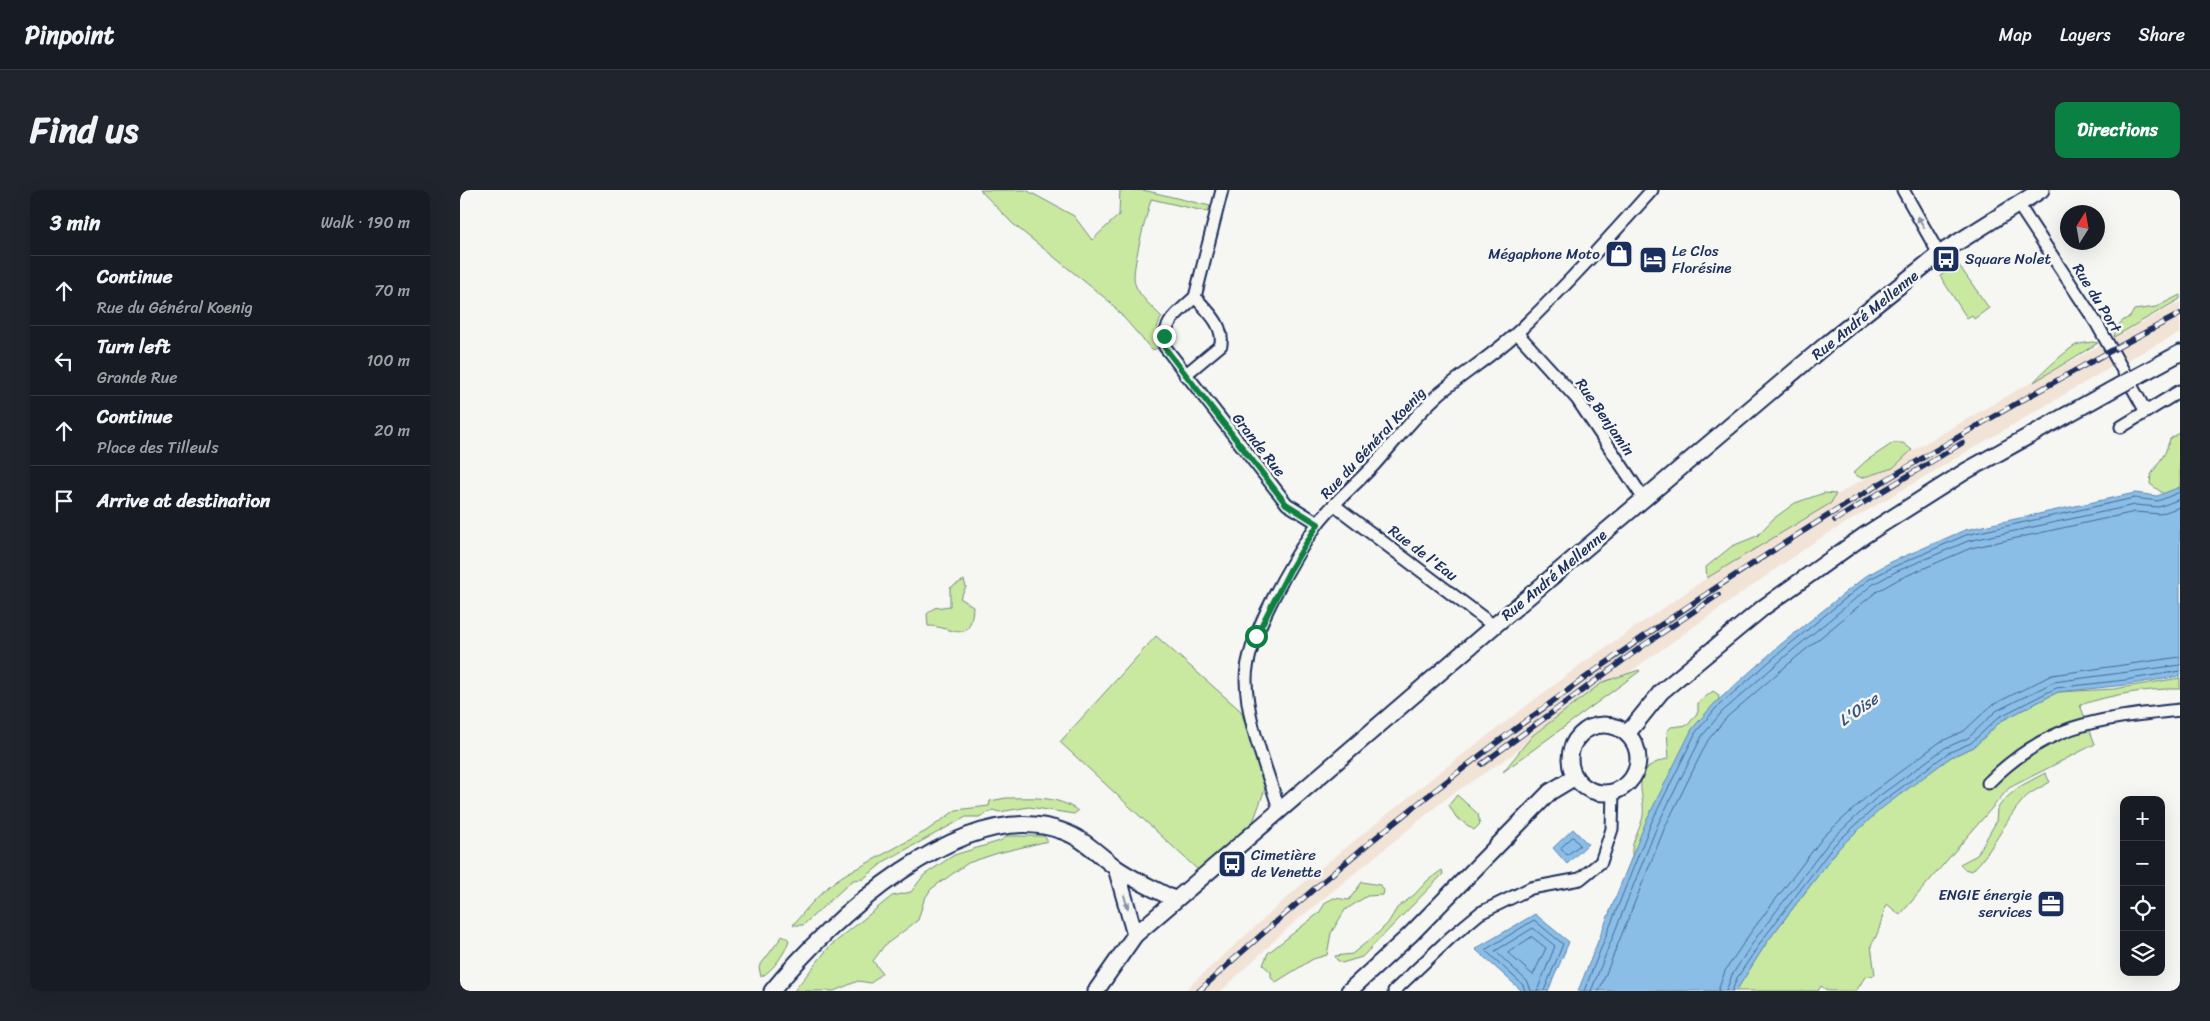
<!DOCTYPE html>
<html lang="en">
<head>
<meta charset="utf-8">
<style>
  :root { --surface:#171b24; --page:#20242c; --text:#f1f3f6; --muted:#9ea1a6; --line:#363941; --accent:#0b8043 }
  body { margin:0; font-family:Sriracha,sans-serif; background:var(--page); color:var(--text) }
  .controls { position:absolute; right:15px; bottom:15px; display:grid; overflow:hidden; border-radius:10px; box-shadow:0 5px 20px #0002 }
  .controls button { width:45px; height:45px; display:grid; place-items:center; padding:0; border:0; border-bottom:1px solid var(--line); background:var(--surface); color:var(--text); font:25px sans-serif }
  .compass { position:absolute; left:1600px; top:15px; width:45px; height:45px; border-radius:50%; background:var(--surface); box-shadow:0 5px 20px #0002; rotate:11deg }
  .stop { position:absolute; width:15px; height:15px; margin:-11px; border:4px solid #0b8043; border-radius:50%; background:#fff }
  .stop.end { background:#0b8043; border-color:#fff; box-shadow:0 1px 5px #0008 }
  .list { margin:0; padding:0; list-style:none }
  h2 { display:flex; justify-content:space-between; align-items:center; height:65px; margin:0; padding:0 20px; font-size:21px }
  h2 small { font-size:16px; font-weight:400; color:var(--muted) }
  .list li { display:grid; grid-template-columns:32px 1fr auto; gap:15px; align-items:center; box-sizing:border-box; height:70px; padding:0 20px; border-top:1px solid var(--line) }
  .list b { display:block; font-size:19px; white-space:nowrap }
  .list p { margin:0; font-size:16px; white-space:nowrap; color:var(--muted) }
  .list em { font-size:16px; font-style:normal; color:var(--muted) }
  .icon { flex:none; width:28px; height:28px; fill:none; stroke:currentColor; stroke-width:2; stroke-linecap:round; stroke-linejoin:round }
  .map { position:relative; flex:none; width:1720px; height:801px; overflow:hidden; border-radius:10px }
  header { display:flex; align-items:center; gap:30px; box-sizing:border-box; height:70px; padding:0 25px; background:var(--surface); border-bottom:1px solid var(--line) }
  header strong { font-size:24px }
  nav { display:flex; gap:28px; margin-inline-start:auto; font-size:18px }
  .intro { display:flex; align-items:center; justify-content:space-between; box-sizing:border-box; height:120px; padding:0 30px }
  h1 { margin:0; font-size:35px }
  .button { padding:12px 22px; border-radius:10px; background:var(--accent); color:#fff; font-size:18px; font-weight:700 }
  main { display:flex; gap:30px; padding:0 30px }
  aside { flex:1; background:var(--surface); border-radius:10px; box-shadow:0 5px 20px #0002 }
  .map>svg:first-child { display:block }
  .built { fill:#f2e3d7 }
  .green { fill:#c9e8a0; stroke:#728c7f }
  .water { fill:#8abee7; stroke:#5e85b0 }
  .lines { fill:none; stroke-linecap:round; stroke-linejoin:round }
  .shore { stroke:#476895; stroke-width:1 }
  .street-casing { stroke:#1b2f5e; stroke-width:15 }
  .secondary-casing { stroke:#1b2f5e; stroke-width:19 }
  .street { stroke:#f6f6f2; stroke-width:11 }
  .secondary { stroke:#f6f6f2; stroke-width:15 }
  .rail-casing { stroke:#1b2f5e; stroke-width:5.5 }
  .rail { stroke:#f6f6f2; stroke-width:4; stroke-dasharray:11; stroke-linecap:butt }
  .secondary-bridge-casing { stroke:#1b2f5e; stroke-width:19; stroke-linecap:butt }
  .secondary-bridge { stroke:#f6f6f2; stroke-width:15 }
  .oneway { fill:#8892a8 }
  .route { stroke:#0b8043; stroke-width:6 }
  .labels { text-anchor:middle; stroke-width:5; stroke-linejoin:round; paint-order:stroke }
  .poi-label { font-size:15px; fill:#1b2f5e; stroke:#f6f6f2; text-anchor:start }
  .street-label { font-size:15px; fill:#1b2f5e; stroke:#f6f6f2 }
  .water-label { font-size:16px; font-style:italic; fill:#375380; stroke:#f6f6f2 }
</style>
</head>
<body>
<header>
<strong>Pinpoint</strong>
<nav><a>Map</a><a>Layers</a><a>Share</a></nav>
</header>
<div class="intro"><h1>Find us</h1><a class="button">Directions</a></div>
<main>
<aside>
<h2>3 min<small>Walk · 190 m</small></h2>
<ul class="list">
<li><svg class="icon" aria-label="ahead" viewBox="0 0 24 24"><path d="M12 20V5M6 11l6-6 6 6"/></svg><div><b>Continue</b><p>Rue du Général Koenig</p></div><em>70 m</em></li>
<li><svg class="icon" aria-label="left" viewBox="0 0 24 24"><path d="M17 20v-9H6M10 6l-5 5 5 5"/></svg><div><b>Turn left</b><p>Grande Rue</p></div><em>100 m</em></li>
<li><svg class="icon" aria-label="ahead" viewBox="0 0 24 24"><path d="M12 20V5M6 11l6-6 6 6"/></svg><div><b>Continue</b><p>Place des Tilleuls</p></div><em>20 m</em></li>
<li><svg class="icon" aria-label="arrive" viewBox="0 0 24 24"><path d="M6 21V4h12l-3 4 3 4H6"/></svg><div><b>Arrive at destination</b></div></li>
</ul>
</aside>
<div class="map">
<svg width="1720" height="801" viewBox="0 0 1720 801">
  <rect width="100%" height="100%" fill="#f6f6f2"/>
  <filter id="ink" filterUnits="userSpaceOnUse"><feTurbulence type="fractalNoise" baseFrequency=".02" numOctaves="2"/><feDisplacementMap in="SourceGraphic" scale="10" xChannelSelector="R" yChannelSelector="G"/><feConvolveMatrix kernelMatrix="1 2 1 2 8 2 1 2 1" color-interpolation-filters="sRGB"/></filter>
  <g filter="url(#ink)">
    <!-- built -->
    <polygon class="built" points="1720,112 1720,143 1639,184 1357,350 1049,567 988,607 830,736 761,801 724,801 851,686 976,585 1120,475 1247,388 1390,297 1559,199"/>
    <!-- green -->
    <g class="green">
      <path d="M520 0H566L614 26 632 50 659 25 660 0H683L750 16 748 22 691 9C687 25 670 81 675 94 679 106 693 118 702 127 695 137 696 146 698 158L692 160 650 112 553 34Z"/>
      <polygon points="1498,74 1529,118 1514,129 1512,125 1507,128 1480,86"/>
      <path d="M1720 105V109L1654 147C1655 137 1661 130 1670 127L1674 120 1696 117Z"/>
      <path d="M1632 152 1638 153 1574 192C1579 185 1609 158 1616 155 1621 153 1627 153 1632 152Z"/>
      <polygon points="1720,242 1720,304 1704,304 1690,294 1691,285 1705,263 1710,249"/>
      <polygon points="1433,253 1443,253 1452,260 1433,278 1401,288 1393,283 1406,271"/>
      <polygon points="1364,303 1376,304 1371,313 1247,388 1246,377 1272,356 1297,346 1313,329 1335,313"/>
      <path d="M504 390 506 397 500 408 513 416C511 458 492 436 468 436L467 424 474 418 490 416V398Z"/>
      <polygon points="696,446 781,521 805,599 793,632 738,680 600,552"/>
      <polygon points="1179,480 1180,481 1043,582 1073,545 1143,492"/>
      <path d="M1720 488V499C1688 498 1650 505 1620 515L1635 554 1549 598 1440 725 1427 714C1420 730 1421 741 1411 755L1415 785 1405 787 1396 801H1368L1361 796 1358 801H1276L1307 752 1379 658 1418 619 1491 567 1514 557 1541 531 1598 502 1654 499Z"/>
      <path d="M1253 501 1259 505 1258 515 1174 673C1167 655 1179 645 1183 626 1185 610 1176 595 1185 581 1190 573 1201 571 1209 568L1207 541 1211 537 1228 535 1238 522V513Z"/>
      <path d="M1585 583 1590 592C1582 597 1570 602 1564 609 1544 631 1534 660 1512 681L1504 679 1500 674 1517 665 1536 632 1537 619 1545 609 1559 597Z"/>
      <polygon points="997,605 1018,624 1020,634 1014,640 996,627 989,615"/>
      <path d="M546 608C571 608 597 605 618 621L614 624 569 617 539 622 533 620 519 627H506L425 671 403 689 393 690 343 735H333C352 712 372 688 400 677L466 641 496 620 529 616 530 611Z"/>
      <polygon points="547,646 584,646 588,651 538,663 508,673 471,699 464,710 458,730 424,756 413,771 422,783 411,793 398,791 374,801 334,801 369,757 432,706 451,702 464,685 494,665 540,651"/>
      <polygon points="982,680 983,684 902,767 882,773 877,770 875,766 892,764 917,744 928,733 937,718 954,705 968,690"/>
      <polygon points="902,692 920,695 924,700 923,705 907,706 885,720 871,743 867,765 853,769 816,792 811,788 811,782 803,775 808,763 859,723 866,712 874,708 889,710"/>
      <path d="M323 745 329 750C325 764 313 780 301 787L299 777Z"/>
    </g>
    <!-- water -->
    <g class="water">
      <polygon points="1720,297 1720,486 1666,495 1598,502 1541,531 1514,557 1491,567 1422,618 1379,658 1307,752 1276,801 1118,801 1187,629 1232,539 1254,514 1320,455 1406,386 1431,372 1505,340 1675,303 1697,306"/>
      <polygon points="1113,639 1128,654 1107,674 1093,658"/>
      <polygon points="1075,724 1109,752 1088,801 1062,801 1015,759"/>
    </g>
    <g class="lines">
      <!-- shore -->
      <g class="shore">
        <polygon points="1113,647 1120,655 1107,665 1101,658"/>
        <polygon points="1072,747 1086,758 1073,785 1048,763"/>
        <polyline points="1065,801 1063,795 1025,760 1074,730 1103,754 1084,801"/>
        <polyline points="1071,801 1068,792 1035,761 1073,738 1095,756 1077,801"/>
        <polyline points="1124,801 1192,631 1236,542 1257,517 1324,459 1408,390 1433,377 1506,345 1674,308 1698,311 1720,302"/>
        <polyline points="1131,801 1198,634 1242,546 1262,522 1328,464 1412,395 1435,382 1508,351 1675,315 1699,317 1720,309"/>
        <polyline points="1139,801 1205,637 1248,550 1267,527 1333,470 1416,402 1439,389 1511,358 1675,322 1700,324 1720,317"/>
        <polyline points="1258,801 1265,781 1291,742 1364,646 1410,604 1480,552 1504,541 1532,515 1592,485 1720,467"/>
        <polyline points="1266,801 1272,785 1298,745 1370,651 1415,609 1485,558 1508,548 1536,521 1594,492 1720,475"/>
        <polyline points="1272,801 1277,788 1303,749 1375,654 1419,614 1488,563 1511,553 1539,527 1596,498 1665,490 1720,481"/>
      </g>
      <defs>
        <g id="street">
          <polyline points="1443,0 1479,64"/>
          <polyline points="1558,14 1637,134 1685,220"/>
          <path d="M735 107C718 123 702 132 705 157L827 314 858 333"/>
          <polyline points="735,107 762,0"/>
          <polyline points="1057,143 1117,209 1184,309"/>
          <path d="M725 185 761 155C764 134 747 121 735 107"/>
          <polyline points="1661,237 1720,201"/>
          <polyline points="874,315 1034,436"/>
          <path d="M1528 593C1589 532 1638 529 1720 520"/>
          <path d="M820 622C808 582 786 531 786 489 786 448 834 367 858 333 874 312 895 295 913 276 935 252 954 226 979 204 1005 182 1035 164 1060 140 1106 96 1149 48 1192 0"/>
          <polyline points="934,801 991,747 1020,723 1071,698 1120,689 1141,672 1152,639 1153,602"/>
        </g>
        <g id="secondary">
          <polyline points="1672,189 1720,163"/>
          <circle cx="1144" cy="569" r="34"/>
          <polyline points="1167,544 1201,502 1304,417 1405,345 1506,281 1664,193"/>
          <polyline points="656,678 675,745"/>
          <path d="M312 801C369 731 503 605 602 641 623 648 638 664 655 677 673 690 696 699 715 710"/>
          <polyline points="636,801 675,745 1034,436 1368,153 1479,64 1581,0"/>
          <polyline points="889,801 950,745 1090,602 1115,587"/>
        </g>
      </defs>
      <!-- street casing -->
      <use href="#street" class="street-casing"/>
      <!-- secondary casing -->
      <use href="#secondary" class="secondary-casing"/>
      <!-- street -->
      <use href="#street" class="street"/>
      <!-- secondary -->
      <use href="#secondary" class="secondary"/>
      <defs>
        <g id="rail">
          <polyline points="1375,330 1502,253"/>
          <polyline points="1022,574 1184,455 1258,405"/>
          <path d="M739 801C1032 530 1368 309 1720 124"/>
        </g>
      </defs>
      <!-- rail casing -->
      <use href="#rail" class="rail-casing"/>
      <!-- rail -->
      <use href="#rail" class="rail"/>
      <defs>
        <polyline id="secondary-bridge" points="1664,193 1672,189"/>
      </defs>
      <!-- secondary-bridge casing -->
      <use href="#secondary-bridge" class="secondary-bridge-casing"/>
      <!-- secondary-bridge -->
      <use href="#secondary-bridge" class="secondary-bridge"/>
    </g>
    <!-- one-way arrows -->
    <defs><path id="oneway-solid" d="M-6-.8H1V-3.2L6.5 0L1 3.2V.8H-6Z" transform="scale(1.25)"/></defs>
    <g class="oneway">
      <use href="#oneway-solid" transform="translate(1461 32) rotate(-120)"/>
      <use href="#oneway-solid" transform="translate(666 712) rotate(74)"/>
    </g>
  </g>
  <g class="lines" filter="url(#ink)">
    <!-- route -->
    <polyline class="route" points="704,146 705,158 826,314 858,334 830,380 796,446"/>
  </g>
  <!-- icons -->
  <defs>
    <symbol id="shop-square" viewBox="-11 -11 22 22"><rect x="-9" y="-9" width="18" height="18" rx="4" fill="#1b2f5e" stroke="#f6f6f2"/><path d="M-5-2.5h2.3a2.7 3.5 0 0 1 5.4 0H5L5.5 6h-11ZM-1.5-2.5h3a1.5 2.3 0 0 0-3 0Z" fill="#fff"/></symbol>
    <symbol id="bus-square" viewBox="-11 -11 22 22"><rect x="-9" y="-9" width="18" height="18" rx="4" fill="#1b2f5e" stroke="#f6f6f2"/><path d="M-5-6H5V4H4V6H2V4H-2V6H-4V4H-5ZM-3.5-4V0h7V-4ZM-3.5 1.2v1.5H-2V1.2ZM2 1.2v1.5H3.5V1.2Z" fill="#fff"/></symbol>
    <symbol id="hotel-square" viewBox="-11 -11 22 22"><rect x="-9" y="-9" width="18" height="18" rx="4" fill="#1b2f5e" stroke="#f6f6f2"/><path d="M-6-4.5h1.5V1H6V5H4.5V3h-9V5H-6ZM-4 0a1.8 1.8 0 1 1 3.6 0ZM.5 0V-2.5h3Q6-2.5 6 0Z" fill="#fff"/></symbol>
    <symbol id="office-square" viewBox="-11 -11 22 22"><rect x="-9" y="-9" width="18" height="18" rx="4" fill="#1b2f5e" stroke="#f6f6f2"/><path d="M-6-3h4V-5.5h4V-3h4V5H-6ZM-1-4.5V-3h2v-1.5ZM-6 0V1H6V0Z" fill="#fff"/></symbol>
  </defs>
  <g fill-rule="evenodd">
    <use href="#shop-square" x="1143" y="48" width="32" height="32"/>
    <use href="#bus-square" x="1470" y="53" width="32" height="32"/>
    <use href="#hotel-square" x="1177" y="54" width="32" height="32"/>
    <use href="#bus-square" x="756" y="658" width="32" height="32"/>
    <use href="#office-square" x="1575" y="698" width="32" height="32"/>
  </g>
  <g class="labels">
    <!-- poi labels -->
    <g class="poi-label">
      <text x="1212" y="66">Le Clos<tspan x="1212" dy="17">Florésine</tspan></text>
      <text x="1140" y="69" text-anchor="end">Mégaphone Moto</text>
      <text x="1505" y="74">Square Nolet</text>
      <text x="791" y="670">Cimetière<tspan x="791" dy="17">de Venette</tspan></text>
      <text x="1572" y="710" text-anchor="end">ENGIE énergie<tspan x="1572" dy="17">services</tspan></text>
    </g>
    <!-- street labels -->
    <g class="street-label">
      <text transform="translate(1637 108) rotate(58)" y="5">Rue du Port</text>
      <text transform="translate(1405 125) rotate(-39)" y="5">Rue André Mellenne</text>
      <text transform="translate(1145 227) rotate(55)" y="5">Rue Benjamin</text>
      <text transform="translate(913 253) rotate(-47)" y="5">Rue du Général Koenig</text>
      <text transform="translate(799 255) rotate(52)" y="5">Grande Rue</text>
      <text transform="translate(963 363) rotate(37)" y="5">Rue de l'Eau</text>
      <text transform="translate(1094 385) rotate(-40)" y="5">Rue André Mellenne</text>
    </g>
    <!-- water labels -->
    <g class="water-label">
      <text transform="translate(1398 519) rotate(-35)" y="6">L'Oise</text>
    </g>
  </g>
</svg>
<div class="controls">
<button>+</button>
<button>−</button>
<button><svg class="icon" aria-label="locate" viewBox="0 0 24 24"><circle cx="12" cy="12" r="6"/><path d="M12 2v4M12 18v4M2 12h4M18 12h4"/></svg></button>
<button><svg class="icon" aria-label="layers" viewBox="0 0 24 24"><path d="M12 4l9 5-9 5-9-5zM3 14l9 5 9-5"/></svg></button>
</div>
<svg class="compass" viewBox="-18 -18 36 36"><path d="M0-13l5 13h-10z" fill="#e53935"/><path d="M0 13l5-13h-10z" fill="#9ea1a6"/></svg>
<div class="stop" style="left:796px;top:446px"></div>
<div class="stop end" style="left:704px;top:146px"></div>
</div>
</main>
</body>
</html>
